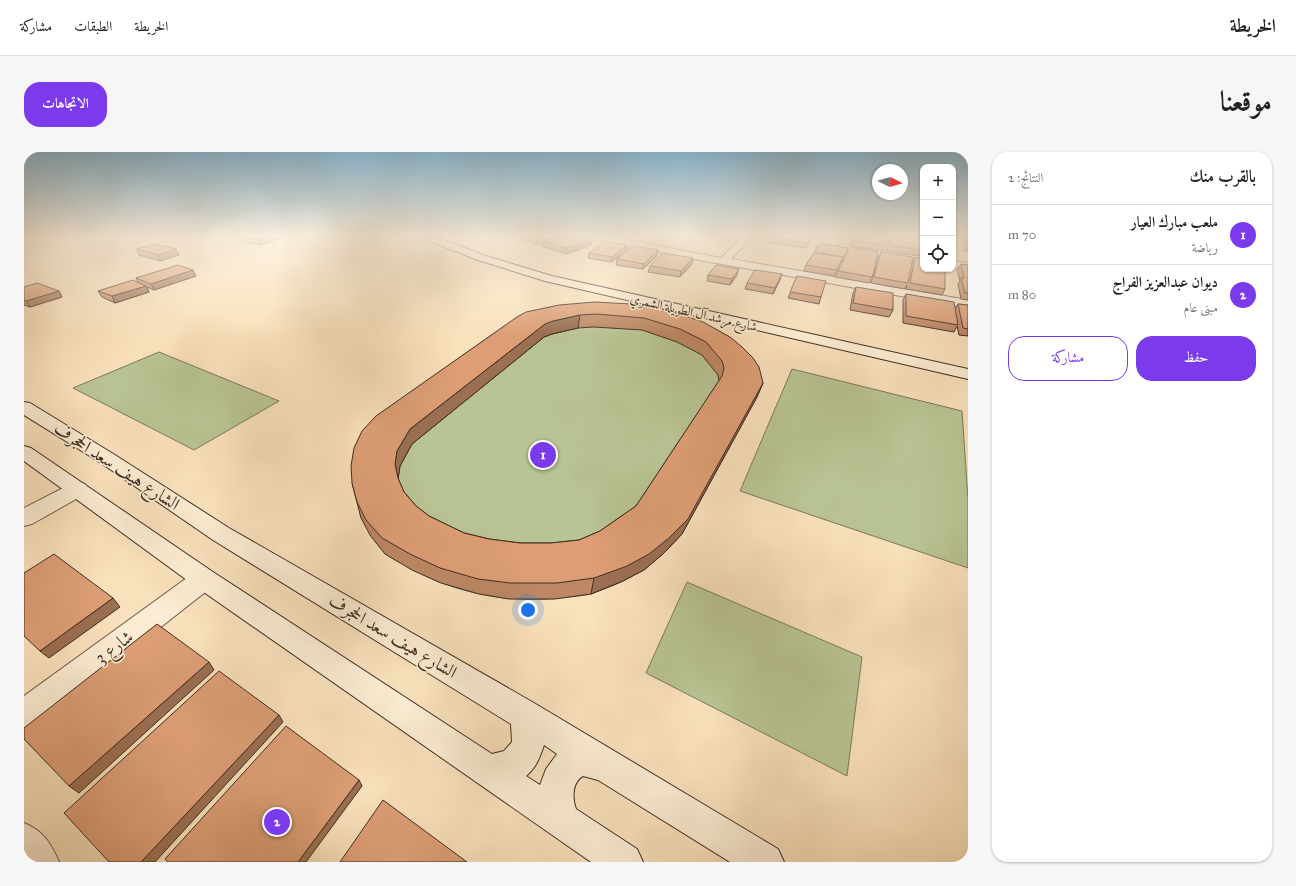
<!DOCTYPE html>
<html lang="ar">
<head>
<meta charset="utf-8">
<style>
  :root { --surface:#fff; --page:#f6f6f6; --text:#222; --muted:#767676; --line:#e0e0e0; --accent:#7c3aed }
  body { margin:0; font-family:"IM FELL Great Primer",Amiri,serif; background:var(--page); color:var(--text); direction:rtl }
  .controls { position:absolute; right:12px; top:12px; display:grid; overflow:hidden; border-radius:8px; box-shadow:0 1px 3px #0004 }
  .controls button { width:36px; height:36px; display:grid; place-items:center; padding:0; border:0; border-bottom:1px solid var(--line); background:var(--surface); color:var(--text); font:20px sans-serif }
  .compass { position:absolute; left:848px; top:12px; width:36px; height:36px; border-radius:50%; background:var(--surface); box-shadow:0 1px 3px #0004; rotate:95deg }
  .you { position:absolute; left:504px; top:458px; width:14px; height:14px; margin:-10px; border:3px solid #fff; border-radius:50%; background:#1a73e8; box-shadow:0 0 0 6px #1a73e833 }
  .badge { display:grid; place-items:center; width:26px; height:26px; border-radius:50%; background:var(--accent); color:#fff; font-size:13px; font-weight:700 }
  .pin { position:absolute; translate:-50% -50%; border:2px solid #fff; box-shadow:0 1px 4px #0006 }
  .list { margin:0; padding:0; list-style:none }
  h2 { display:flex; justify-content:space-between; align-items:center; height:52px; margin:0; padding:0 16px; font-size:17px }
  h2 small { font-size:13px; font-weight:400; color:var(--muted) }
  .list li { display:grid; grid-template-columns:26px 1fr auto; gap:12px; align-items:center; box-sizing:border-box; height:60px; padding:0 16px; border-top:1px solid var(--line) }
  .list b { display:block; font-size:15px; white-space:nowrap }
  .list p { margin:0; font-size:13px; white-space:nowrap; color:var(--muted) }
  .list em { font-size:13px; font-style:normal; color:var(--muted) }
  .actions { display:flex; gap:8px; padding:12px 16px }
  .actions a { flex:1; padding:9px 0; border:1px solid var(--accent); border-radius:16px; text-align:center; font-size:14px; color:var(--accent) }
  .actions .main { background:var(--accent); color:#fff }
  .icon { flex:none; width:22px; height:22px; fill:none; stroke:currentColor; stroke-width:2; stroke-linecap:round; stroke-linejoin:round }
  .map { position:relative; flex:none; width:944px; height:710px; overflow:hidden; direction:ltr; border-radius:16px }
  header { display:flex; align-items:center; gap:24px; box-sizing:border-box; height:56px; padding:0 20px; background:var(--surface); border-bottom:1px solid var(--line) }
  header strong { font-size:19px }
  nav { display:flex; gap:22px; margin-inline-start:auto; font-size:14px }
  .intro { display:flex; align-items:center; justify-content:space-between; box-sizing:border-box; height:96px; padding:0 24px }
  h1 { margin:0; font-size:28px }
  .button { padding:10px 18px; border-radius:16px; background:var(--accent); color:#fff; font-size:14px; font-weight:700 }
  main { display:flex; gap:24px; padding:0 24px }
  aside { flex:1; background:var(--surface); border-radius:16px; box-shadow:0 1px 3px #0004 }
  .map>svg:first-child { display:block }
  .green { fill:#b9c494; stroke:#7e785c }
  .lines { fill:none; stroke-linecap:round; stroke-linejoin:round }
  .street-casing { stroke:#705949; stroke-width:2 }
  .secondary-casing { stroke:#422c23; stroke-width:2 }
  .street { fill:#fbecd3; fill-rule:evenodd }
  .secondary { fill:#fbecd3; fill-rule:evenodd }
  .wall { fill:#be8865; stroke:#422c23; fill-rule:evenodd }
  .shaded-wall { fill:#9b6f52; stroke:#422c23 }
  .building { fill:#dd9e75; stroke:#422c23; fill-rule:evenodd }
  .labels { text-anchor:middle; stroke-width:3; stroke-linejoin:round; paint-order:stroke }
  .far-street-label { font-size:13px; fill:#422c23; stroke:#fbecd3 }
  .near-street-label { font-size:18px; fill:#422c23; stroke:#fbecd3 }
</style>
</head>
<body>
<header>
<strong>الخريطة</strong>
<nav><a>الخريطة</a><a>الطبقات</a><a>مشاركة</a></nav>
</header>
<div class="intro"><h1>موقعنا</h1><a class="button">الاتجاهات</a></div>
<main>
<aside>
<h2>بالقرب منك<small>النتائج: 2</small></h2>
<ul class="list">
<li><span class="badge">1</span><div><b>ملعب مبارك العيار</b><p>رياضة</p></div><em>70 m</em></li>
<li><span class="badge">2</span><div><b>ديوان عبدالعزيز الفراج</b><p>مبنى عام</p></div><em>80 m</em></li>
</ul>
<div class="actions"><a class="main">حفظ</a><a>مشاركة</a></div>
</aside>
<div class="map">
<svg width="944" height="710" viewBox="0 0 944 710">
  <rect width="100%" height="100%" fill="#f9e1bc"/>
  <filter id="stains"><feTurbulence type="fractalNoise" baseFrequency=".005" numOctaves="4"/><feColorMatrix values="0 0 0 0 .2 0 0 0 0 .09 0 0 0 0 .02 0 0 0 .5 -.17"/></filter>
  <radialGradient id="worn" r=".72"><stop offset=".6" stop-color="#630" stop-opacity="0"/><stop offset="1" stop-color="#630" stop-opacity=".3"/></radialGradient>
  <!-- green -->
  <g class="green">
    <path d="M569 162 620 166 714 208 658 382C630 411 608 429 568 441 561 444 552 444 544 445 489 453 429 442 381 413 374 409 365 406 360 400 341 380 333 357 330 330L492 178Z"/>
    <polygon points="135,200 255,249 170,298 49,236"/>
    <polygon points="768,217 938,259 944,347 944,416 716,339"/>
    <polygon points="663,430 838,505 823,624 622,521"/>
  </g>
  <g class="lines">
    <defs>
      <g id="street">
        <polygon points="566,84 584,84 697,106 719,84 729,84 707,107 944,148 944,156 658,105 571,87"/>
        <polygon points="804,84 814,84 811,89 817,92 899,104 899,110 810,97 800,90"/>
        <polygon points="929,109 944,111 944,117 929,115"/>
        <polygon points="54,330 61,332 65,337 61,342 8,372 0,374 0,356 47,332"/>
        <polygon points="180,417 189,420 193,427 189,434 11,574 0,578 0,544 171,420"/>
        <path d="M0 671C19 679 27 691 35 710H0Z"/>
      </g>
      <g id="secondary">
        <polygon points="396,84 409,84 462,104 528,124 944,217 944,227 521,129 454,108 398,86"/>
        <path d="M0 250 6 251 91 303 205 376 510 551 754 697 760 710H706L574 628 559 624C548 630 548 646 552 657L613 697 619 710H567L171 434 0 309V294L7 296 189 420 468 602 480 599 488 590 487 572 189 388 77 311 0 263ZM520 593 533 602 522 617 516 633 502 624C512 616 516 605 520 593Z"/>
      </g>
    </defs>
    <!-- street casing -->
    <use href="#street" class="street-casing"/>
    <!-- secondary casing -->
    <use href="#secondary" class="secondary-casing"/>
    <!-- street -->
    <use href="#street" class="street"/>
    <!-- secondary -->
    <use href="#secondary" class="secondary"/>
  </g>
  <!-- wall -->
  <g class="wall">
    <polygon points="202,84 263,84 236,93 219,89 217,84 211,86"/>
    <polygon points="479,84 553,84 567,93 542,102 518,94 519,91 513,92 496,87 496,84 488,86"/>
    <polygon points="748,84 789,84 782,96 745,91"/>
    <polygon points="829,84 866,84 864,88 863,88 861,93 859,99 825,94"/>
    <polygon points="867,84 899,84 899,93 898,93 898,98 895,104 862,99 865,89"/>
    <polygon points="940,84 944,84 944,100 941,99"/>
    <polygon points="796,91 824,96 818,110 817,110 810,124 780,119 782,113"/>
    <polygon points="113,97 155,103 136,109 115,103"/>
    <polygon points="634,98 633,104 619,117 592,113 593,107"/>
    <polygon points="602,99 587,110 564,106 565,101"/>
    <polygon points="857,100 888,111 891,105 921,137 918,143 882,137 883,133 881,137 847,131 852,114 848,125 845,131 811,125 814,119 852,112 854,106"/>
    <polygon points="668,112 656,125 624,120 626,114"/>
    <polygon points="937,112 944,113 944,148 937,147 934,132 936,129 933,118"/>
    <polygon points="758,122 749,142 721,137 723,131"/>
    <polygon points="684,123 713,123 706,133 683,129"/>
    <polygon points="172,124 130,138 123,135 125,140 91,151 78,145 74,139 114,130 112,126"/>
    <polygon points="773,124 797,145 795,152 764,146"/>
    <polygon points="0,135 35,139 38,145 6,155 0,153"/>
    <polygon points="832,135 869,158 865,165 826,158 829,141"/>
    <polygon points="882,142 931,157 934,152 944,153 944,184 935,183 933,174 930,180 879,171 879,148"/>
    <path d="M642 158 739 231 733 245 658 382 640 401 620 418 599 429 567 442 531 447H485L455 442 417 431 388 418 361 402 346 383 337 366 328 331 493 165ZM570 175 618 178 653 190 678 203 694 223 695 229 612 354 576 379 555 388 527 391H496L465 387 440 381 405 364 392 354 380 340 374 326 376 314 388 292 520 185 528 182 554 176Z"/>
  </g>
  <!-- shaded-wall -->
  <g class="shaded-wall">
    <polygon points="210,84 217,84 211,86"/>
    <polygon points="245,84 263,84 236,93 234,88"/>
    <polygon points="488,84 496,84 488,86"/>
    <polygon points="525,84 539,84 519,89 519,91 513,92 514,87"/>
    <polygon points="788,84 789,84 782,96 784,91"/>
    <polygon points="567,88 567,93 542,102 542,96"/>
    <polygon points="603,93 602,99 587,110 588,105"/>
    <polygon points="152,97 155,103 136,109 134,103"/>
    <polygon points="634,98 633,104 619,117 620,112"/>
    <polygon points="669,106 668,112 656,125 657,119"/>
    <polygon points="715,117 713,123 706,133 708,127"/>
    <polygon points="169,118 172,124 130,138 127,132"/>
    <polygon points="758,122 756,128 749,142 751,136"/>
    <polygon points="122,134 125,140 91,151 88,144"/>
    <polygon points="35,139 38,145 6,155 2,149"/>
    <polygon points="556,163 554,176 528,182 520,185 388,292 376,314 374,328 371,312 373,299 386,277 521,172 529,169"/>
    <polygon points="739,231 733,245 658,382 640,401 620,418 599,429 567,442 570,426"/>
    <polygon points="89,446 96,455 25,506 16,499"/>
    <polygon points="185,510 190,518 55,641 45,634"/>
    <polygon points="255,563 259,570 131,710 117,710"/>
    <polygon points="335,628 338,634 282,710 274,710"/>
  </g>
  <!-- building -->
  <g class="building">
    <polygon points="217,84 245,84 234,88"/>
    <polygon points="503,84 525,84 514,87"/>
    <polygon points="535,84 553,84 567,88 542,96 519,89"/>
    <polygon points="748,84 788,84 784,91 747,85"/>
    <polygon points="829,84 864,84 861,93 827,88"/>
    <polygon points="867,84 899,84 898,98 865,93"/>
    <polygon points="580,89 603,93 588,105 565,101"/>
    <polygon points="796,91 824,96 820,105 791,100"/>
    <polygon points="131,92 152,97 134,103 113,97"/>
    <polygon points="608,94 634,98 620,112 593,107"/>
    <polygon points="826,95 854,100 851,112 852,112 848,125 814,119"/>
    <polygon points="857,100 889,105 884,131 850,125"/>
    <polygon points="639,101 669,106 657,119 626,114"/>
    <polygon points="790,101 819,105 813,118 782,113"/>
    <polygon points="891,105 899,106 899,117 921,117 921,137 886,131"/>
    <polygon points="937,112 944,113 944,141 941,141 937,126 940,126"/>
    <polygon points="154,113 169,118 127,132 112,126"/>
    <polygon points="692,113 715,117 708,127 684,123"/>
    <polygon points="731,118 758,122 751,136 723,131"/>
    <polygon points="773,124 802,129 797,145 766,140"/>
    <polygon points="109,128 122,134 88,144 74,139"/>
    <polygon points="13,131 35,139 2,149 0,148 0,135"/>
    <polygon points="832,135 869,141 869,158 829,151"/>
    <polygon points="882,142 930,150 934,173 882,164"/>
    <path d="M571 150 607 152 642 158 659 163 679 170 706 185 718 195 729 206 735 215 739 231 664 367 645 386 625 402 603 414 570 426 533 431H486L454 427 416 416 386 402 358 386 342 368 333 350 328 331 327 314 330 296 338 279 352 264 493 165 502 160 535 153ZM572 162 620 166 656 177 682 190 698 209 700 216 698 224 612 354 576 379 555 388 527 391H496L465 387 440 381 405 364 392 354 380 340 374 326 371 312 373 299 386 277 521 172 529 169 556 163Z"/>
    <polygon points="934,152 944,153 944,177 939,176"/>
    <polygon points="30,402 89,446 16,499 0,484 0,421"/>
    <polygon points="133,472 185,510 45,634 0,587 0,576"/>
    <polygon points="195,519 255,563 117,710 85,710 40,661"/>
    <polygon points="262,574 335,628 274,710 144,710 141,707"/>
    <polygon points="359,648 443,710 316,710"/>
  </g>
  <!-- sky -->
  <linearGradient id="sky" x2="0" y2="1"><stop stop-color="#8ab8d3"/><stop offset="0.46" stop-color="#fcf2e1"/><stop offset="1" stop-color="#fcf2e1" stop-opacity="0"/></linearGradient>
  <rect width="944" height="183" fill="url(#sky)"/>
  <g class="labels">
    <!-- far-street labels -->
    <g class="far-street-label">
      <text transform="translate(670 160) rotate(13)" y="5">شارع مرشد آل الطويلة الشمري</text>
    </g>
    <!-- near-street labels -->
    <g class="near-street-label">
      <text transform="translate(93 314) rotate(33)" y="6">الشارع هيف سعد الحجرف</text>
      <text transform="translate(369 484) rotate(31)" y="6">الشارع هيف سعد الحجرف</text>
      <text transform="translate(90 495) rotate(-37)" y="6">شارع 3</text>
    </g>
  </g>
  <rect width="100%" height="100%" filter="url(#stains)"/>
  <rect width="100%" height="100%" fill="url(#worn)"/>
</svg>
<div class="controls">
<button>+</button>
<button>−</button>
<button><svg class="icon" aria-label="locate" viewBox="0 0 24 24"><circle cx="12" cy="12" r="6"/><path d="M12 2v4M12 18v4M2 12h4M18 12h4"/></svg></button>
</div>
<svg class="compass" viewBox="-18 -18 36 36"><path d="M0-13l5 13h-10z" fill="#e53935"/><path d="M0 13l5-13h-10z" fill="#767676"/></svg>
<div class="you"></div>
<div class="pin badge" style="left:519px;top:303px">1</div>
<div class="pin badge" style="left:253px;top:670px">2</div>
</div>
</main>
</body>
</html>
